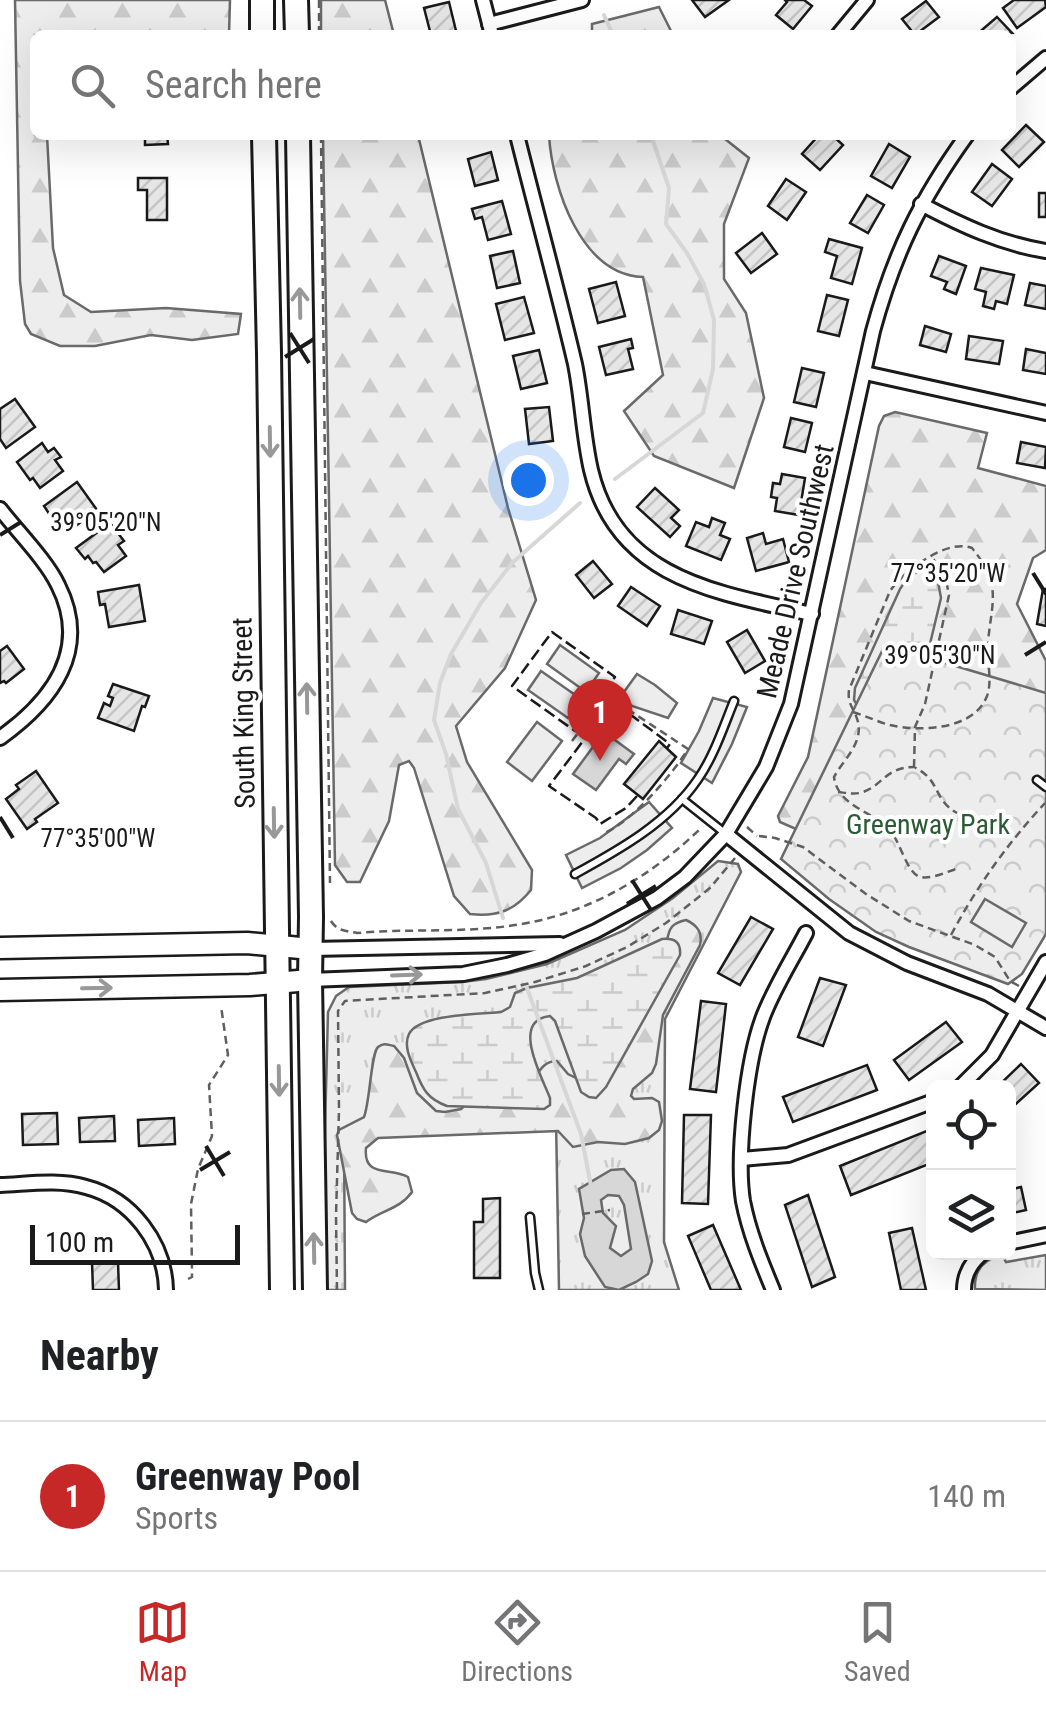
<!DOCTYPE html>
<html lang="en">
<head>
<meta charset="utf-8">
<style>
  :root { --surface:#fff; --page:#f6f6f6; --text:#202124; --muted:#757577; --line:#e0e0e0; --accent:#c62828 }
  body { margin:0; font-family:"Roboto Condensed",sans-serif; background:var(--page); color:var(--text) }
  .controls { position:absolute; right:30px; bottom:30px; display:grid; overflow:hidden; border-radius:15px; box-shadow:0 10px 40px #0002 }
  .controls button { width:90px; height:90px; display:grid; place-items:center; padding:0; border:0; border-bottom:2px solid var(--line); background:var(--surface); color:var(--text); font:50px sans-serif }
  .scale { position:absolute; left:30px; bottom:25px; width:210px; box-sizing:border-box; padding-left:10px; border:5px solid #1a1a1a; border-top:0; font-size:28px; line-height:35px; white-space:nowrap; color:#1a1a1a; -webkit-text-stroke:8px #fff; paint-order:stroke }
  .you { position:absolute; left:528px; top:480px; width:35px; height:35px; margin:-25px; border:8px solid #fff; border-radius:50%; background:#1a73e8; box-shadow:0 0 0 15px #1a73e833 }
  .badge { display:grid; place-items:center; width:65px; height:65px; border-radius:50%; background:var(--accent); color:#fff; font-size:32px; font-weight:700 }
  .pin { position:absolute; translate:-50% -82px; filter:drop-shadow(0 2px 5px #0008) }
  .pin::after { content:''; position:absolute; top:52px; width:35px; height:30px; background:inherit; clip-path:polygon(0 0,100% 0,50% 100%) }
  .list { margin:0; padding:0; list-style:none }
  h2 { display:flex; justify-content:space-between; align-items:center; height:130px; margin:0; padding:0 40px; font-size:42px }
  h2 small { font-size:32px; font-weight:400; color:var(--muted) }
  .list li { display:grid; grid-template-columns:65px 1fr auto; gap:30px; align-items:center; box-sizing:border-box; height:150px; padding:0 40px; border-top:2px solid var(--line) }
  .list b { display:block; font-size:38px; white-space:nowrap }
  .list p { margin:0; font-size:32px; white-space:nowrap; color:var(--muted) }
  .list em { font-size:32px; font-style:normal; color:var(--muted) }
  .icon { flex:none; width:55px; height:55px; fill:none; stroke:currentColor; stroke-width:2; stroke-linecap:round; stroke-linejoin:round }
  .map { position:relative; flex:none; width:1046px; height:1290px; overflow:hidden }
  .search { position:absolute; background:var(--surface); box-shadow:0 10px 40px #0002; left:30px; right:30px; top:30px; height:110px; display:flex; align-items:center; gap:25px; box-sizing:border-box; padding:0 35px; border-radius:15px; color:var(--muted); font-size:38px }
  .sheet { height:280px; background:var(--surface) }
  nav { display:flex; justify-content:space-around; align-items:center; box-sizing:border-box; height:140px; border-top:2px solid var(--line); background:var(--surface); font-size:28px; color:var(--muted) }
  nav a { display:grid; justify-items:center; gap:5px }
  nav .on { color:var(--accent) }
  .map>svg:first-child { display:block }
  .grass { fill:url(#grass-tufts); stroke:#6a6a6a; stroke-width:2.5 }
  .forest { fill:url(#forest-firs); stroke:#6a6a6a; stroke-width:2.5 }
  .wetland { fill:url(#wetland-marsh); stroke:#6a6a6a; stroke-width:2.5 }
  .park { fill:url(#park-crowns); stroke:#6a6a6a; stroke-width:2.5 }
  .built { fill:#ededed; stroke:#6a6a6a; stroke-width:2.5 }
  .water { fill:#d7d7d7; stroke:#6a6a6a; stroke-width:2.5; fill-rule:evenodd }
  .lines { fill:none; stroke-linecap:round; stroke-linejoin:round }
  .stream { stroke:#d7d7d7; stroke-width:4 }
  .building { fill:url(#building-hatch); stroke:#1a1a1a; stroke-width:2.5 }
  .lane-casing { stroke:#1a1a1a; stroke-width:11 }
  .street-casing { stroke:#1a1a1a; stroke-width:18 }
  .primary-casing { stroke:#1a1a1a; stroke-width:25 }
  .highway-casing { stroke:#1a1a1a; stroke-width:28 }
  .path { stroke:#5f5f5f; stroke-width:2.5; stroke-dasharray:8 5; stroke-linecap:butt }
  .lane { stroke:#fff; stroke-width:6 }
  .street { stroke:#fff; stroke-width:12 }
  .primary { stroke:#fff; stroke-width:20 }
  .highway { stroke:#fff; stroke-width:22 }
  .fence { stroke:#1a1a1a; stroke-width:2.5; stroke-dasharray:12 5; stroke-linecap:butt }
  .oneway { stroke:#989898 }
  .ticks { fill:none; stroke:#1a1a1a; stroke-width:4 }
  .labels { text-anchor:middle; stroke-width:8; stroke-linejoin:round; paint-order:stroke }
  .street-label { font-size:28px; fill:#1a1a1a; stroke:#fff }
  .park-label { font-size:28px; fill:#2b5a34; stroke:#fff }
  .ticks-label { font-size:25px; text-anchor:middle; fill:#1a1a1a; stroke:#fff; stroke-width:8; stroke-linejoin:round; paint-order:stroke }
</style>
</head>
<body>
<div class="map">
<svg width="1046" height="1290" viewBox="0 0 1046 1290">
  <defs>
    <pattern id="grass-tufts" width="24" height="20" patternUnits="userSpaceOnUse" patternTransform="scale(2.5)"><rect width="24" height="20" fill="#ededed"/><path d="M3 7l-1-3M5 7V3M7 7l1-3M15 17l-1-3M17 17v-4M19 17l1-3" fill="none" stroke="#cbcbcb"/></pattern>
    <pattern id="forest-firs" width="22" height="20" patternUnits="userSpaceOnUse" patternTransform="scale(2.5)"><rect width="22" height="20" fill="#ededed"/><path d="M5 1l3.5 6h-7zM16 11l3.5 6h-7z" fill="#cbcbcb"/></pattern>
    <pattern id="wetland-marsh" width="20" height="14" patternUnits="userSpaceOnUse" patternTransform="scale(2.5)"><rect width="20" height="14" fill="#ededed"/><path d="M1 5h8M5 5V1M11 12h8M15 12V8" fill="none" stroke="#cbcbcb"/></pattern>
    <pattern id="park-crowns" width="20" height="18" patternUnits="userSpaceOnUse" patternTransform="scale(2.5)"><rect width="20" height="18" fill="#ededed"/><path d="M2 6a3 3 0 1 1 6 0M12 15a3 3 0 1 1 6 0" fill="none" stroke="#cbcbcb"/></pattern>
    <pattern id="building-hatch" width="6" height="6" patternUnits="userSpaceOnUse" patternTransform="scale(2.5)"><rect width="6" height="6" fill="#e6e6e6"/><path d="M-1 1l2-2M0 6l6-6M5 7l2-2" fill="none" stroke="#c5c5c5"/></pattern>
  </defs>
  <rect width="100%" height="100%" fill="#fff"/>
  <!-- grass -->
  <g class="grass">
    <polygon points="718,861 738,864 741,872 665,1019 664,1242 679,1290 559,1290 556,1120 344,1132 345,1290 324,1290 323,1206 328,1012 336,996 349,987 462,982 486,979 547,964 625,930 673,898"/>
    <path d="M1002 1255 1006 1262 1046 1255V1290L975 1289C974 1270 984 1259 1002 1255Z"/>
  </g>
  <!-- forest -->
  <g class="forest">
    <polygon points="15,0 230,0 229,35 35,35 35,135 47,135 53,248 64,295 91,312 166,308 241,314 238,334 192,340 151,335 95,346 60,346 31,334 25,324 20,281"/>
    <polygon points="321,0 385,0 394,35 321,35"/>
    <polygon points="659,7 673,35 592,35 592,24"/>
    <path d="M323 135H418L508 508 536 600 505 668 456 726 467 762 532 870 531 890C514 911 497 917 470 914L454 896 414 768 409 761 399 765 389 821 360 882H347L335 865Z"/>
    <path d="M549 135H720L749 158 724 224V279L746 313 764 398 734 488 654 456 624 411 663 375 643 277C581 275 552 187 549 135Z"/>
    <polygon points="895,412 987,433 978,468 1046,486 1046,550 1033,558 1017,604 1046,661 1046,763 807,834 780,822 778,816 808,757 879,426 884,416"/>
    <path d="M686 920C697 925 703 932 700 945L663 1015 656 1064 652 1073 633 1089 631 1096 634 1099 652 1098 659 1102 662 1121 659 1130 649 1138 625 1144 598 1142 573 1147 558 1131 378 1138 366 1148C363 1178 390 1167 408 1177L412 1192C400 1209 382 1210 366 1222L357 1219 352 1213 337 1135 339 1130 364 1117C370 1102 371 1053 378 1047 384 1042 388 1045 394 1046L404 1058 417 1093 436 1111 445 1112 461 1109 472 1099 536 1076C541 1068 546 1061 557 1061L568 1074 578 1079 667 941C669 928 672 923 686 920Z"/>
  </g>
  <!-- wetland -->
  <g class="wetland">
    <polygon points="926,567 937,576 941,598 916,702 859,708 854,700 855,688 900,589 908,577"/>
    <path d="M662 939C675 938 681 942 680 955L606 1087 596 1098 589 1097 581 1092 555 1021 550 1016C510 1020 542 1077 550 1098V1105L544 1109 447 1106C428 1099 423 1090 416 1072 411 1061 403 1046 409 1034 419 1014 480 1014 501 1012L510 1007 515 993 527 988 577 978Z"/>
  </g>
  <!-- park -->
  <polygon class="park" points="885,645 1046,693 1046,934 1022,974 1008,984 909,947 876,932 829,899 781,859"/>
  <!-- built -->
  <g class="built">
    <polygon points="560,645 599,673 586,692 547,664"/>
    <polygon points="541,671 581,699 568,718 528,690"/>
    <polygon points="637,674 655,685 677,703 668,718 632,706 621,696"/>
    <polygon points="713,698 747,707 732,744 712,783 681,763 699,731"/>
    <polygon points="537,722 562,741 532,781 507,762"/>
    <polygon points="649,802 672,828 647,850 621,868 582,888 566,855 600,838"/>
    <polygon points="985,899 1026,923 1012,947 971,922"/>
  </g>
  <!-- water -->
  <g class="water">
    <polygon points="604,732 634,754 626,764 619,759 596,790 573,774"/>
    <path d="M624 1169 635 1182 652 1261 648 1274 636 1282 619 1290 605 1287 585 1256 580 1234 584 1218 579 1189 611 1170ZM608 1195 619 1196 624 1205 631 1249 621 1256 610 1248 616 1226 603 1213 601 1200Z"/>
  </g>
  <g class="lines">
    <!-- stream -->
    <g class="stream">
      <polyline points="604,15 613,35"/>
      <polyline points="615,479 703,413 713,369 714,320 704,284 687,253 666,224 669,188 651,135"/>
      <polyline points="503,918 486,863 458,809 446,754 434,720 440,683 451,654 481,603 512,563 580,503"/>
      <polyline points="527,988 581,1134 591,1186"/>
    </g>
  </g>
  <!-- building -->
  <g class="building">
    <polygon points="692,0 729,0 705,17"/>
    <polygon points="785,0 804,0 812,6 793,29 776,15 787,2"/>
    <polygon points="1014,0 1045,0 1046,7 1017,28 1003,8"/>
    <polygon points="926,1 939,17 915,35 902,19"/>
    <polygon points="449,2 457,35 431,35 424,8"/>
    <polygon points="997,17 1012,33 976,35"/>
    <polygon points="1026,125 1044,142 1019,167 1002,150"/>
    <polygon points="145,135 167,135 168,144 145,145"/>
    <polygon points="819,135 832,135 843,145 820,170 802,154"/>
    <polygon points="889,144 910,157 892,188 871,176"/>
    <polygon points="491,152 498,180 475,186 468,159"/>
    <polygon points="992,164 1012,179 992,206 972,192"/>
    <polygon points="138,178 167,178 167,220 147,220 147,190 138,190"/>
    <polygon points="786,179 806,192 787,220 768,206"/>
    <rect x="1039" y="193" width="7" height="24"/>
    <polygon points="867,195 884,205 868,233 850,223"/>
    <polygon points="502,201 511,234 488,240 482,217 475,219 472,209"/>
    <polygon points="762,233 777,254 751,273 736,253"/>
    <polygon points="829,239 862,248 852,284 831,278 837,256 825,252"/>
    <polygon points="513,251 520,283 497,288 490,256"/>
    <polygon points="939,256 966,266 956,294 944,289 947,282 931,276"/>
    <polygon points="981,268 1014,275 1007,304 996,301 994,309 983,306 986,292 975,289"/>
    <polygon points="616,282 625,316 598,323 589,289"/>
    <polygon points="1030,283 1046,286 1046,309 1025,305"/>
    <polygon points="827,295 848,300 839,336 818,331"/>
    <polygon points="524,297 534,333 505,340 496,304"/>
    <polygon points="925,326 951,334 946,352 920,345"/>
    <polygon points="969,336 1003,341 999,364 966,359"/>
    <polygon points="631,339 633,348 628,349 633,369 606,375 599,347"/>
    <polygon points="1026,349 1046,353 1046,374 1023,370"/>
    <polygon points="539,350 547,383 521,389 513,356"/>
    <polygon points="802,368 824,373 816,407 794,402"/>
    <polygon points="15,399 35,427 6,448 0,439 0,409"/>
    <polygon points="549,407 553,441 529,444 525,409"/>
    <polygon points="791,418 812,423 805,452 784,447"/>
    <polygon points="1021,442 1046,447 1045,468 1017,463"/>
    <polygon points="42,443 48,452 54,448 61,457 55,460 63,471 40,488 33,478 30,480 17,462"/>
    <polygon points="782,474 805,478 799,515 775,511 777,498 771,497 773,483 780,484"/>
    <polygon points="77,482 97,510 69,531 55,512 50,515 44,506"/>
    <polygon points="655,488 679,510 671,518 680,526 670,537 637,507"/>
    <polygon points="712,518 725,523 720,535 730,539 721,560 686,546 696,522 709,527"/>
    <polygon points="110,523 124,541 118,545 126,556 104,572 96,562 93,563 88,556 85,559 76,548"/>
    <polygon points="763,533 766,544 783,539 789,562 756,571 747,538"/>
    <polygon points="593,561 612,584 594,598 576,575"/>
    <polygon points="139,585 145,621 109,627 105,604 100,605 98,592"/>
    <polygon points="631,587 660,606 647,626 618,606"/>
    <polygon points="1043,589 1046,589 1046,626 1037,624"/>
    <polygon points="678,610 712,621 704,644 671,634"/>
    <polygon points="747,630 765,661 745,673 727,642"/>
    <polygon points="7,646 24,669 6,683 4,681 0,683 0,651"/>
    <polygon points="113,684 149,696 145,707 142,706 134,731 98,718 104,703 110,706 113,698 108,696"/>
    <polygon points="659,741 676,757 643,799 624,784"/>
    <polygon points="36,771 58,803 35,819 37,822 27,829 6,799 19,789 16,785"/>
    <polygon points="751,917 773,929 740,985 718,973"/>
    <polygon points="820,978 846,985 823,1046 798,1037"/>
    <polygon points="701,1001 726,1004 716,1092 690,1089"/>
    <polygon points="946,1022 962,1042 909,1080 894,1060"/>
    <polygon points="1021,1064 1039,1083 1008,1111 1008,1088 996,1088"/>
    <polygon points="867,1065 877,1090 793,1122 783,1097"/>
    <polygon points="57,1113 58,1144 23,1145 22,1114"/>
    <polygon points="684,1115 711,1115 708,1204 682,1203"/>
    <polygon points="114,1116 115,1141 80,1142 79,1118"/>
    <polygon points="174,1118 175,1144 139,1146 138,1120"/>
    <polygon points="934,1128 934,1162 851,1195 840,1166"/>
    <polygon points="1021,1187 1026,1210 1008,1214 1008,1190"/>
    <polygon points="808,1195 835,1277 812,1287 785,1205"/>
    <polygon points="500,1198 500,1278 474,1278 474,1222 483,1222 483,1199"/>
    <polygon points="713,1225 741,1290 711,1290 688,1236"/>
    <polygon points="912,1228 926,1290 901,1290 889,1233"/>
    <polygon points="92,1262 118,1262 119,1290 93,1290"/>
  </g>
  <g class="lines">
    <defs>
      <g id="lane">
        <polyline points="1037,780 1046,787"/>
        <polyline points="682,799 726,834"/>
        <path d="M575 874C619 850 669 822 698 779 714 756 723 728 734 701"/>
        <polyline points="530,1217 535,1273 539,1290"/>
      </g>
      <g id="street">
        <polyline points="483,0 492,35"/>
        <polyline points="489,24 582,0"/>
        <polyline points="838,35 867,0"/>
        <polyline points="1011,88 1046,58"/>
        <path d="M517 135C536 211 557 287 575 364 582 399 583 435 591 470 617 580 719 593 812 614"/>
        <path d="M921 204C961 225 1001 244 1046 251"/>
        <polyline points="865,373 1046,413"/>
        <path d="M0 509C17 531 46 560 58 585 91 650 52 701 0 738"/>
        <polyline points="726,834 849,933 907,963 988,994 1046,1028"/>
        <polyline points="311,949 560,944"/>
        <path d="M310 980 463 974 507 965 545 954 596 931 657 898 685 877 726 834 766 767 791 704 873 331C894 254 920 200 967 135"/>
        <polyline points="959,1088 992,1055 1046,962"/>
        <polyline points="742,1159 788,1155 934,1101"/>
        <path d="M0 1185C28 1184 58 1179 86 1187 132 1199 165 1243 166 1290"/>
        <polyline points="1008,1243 1046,1235"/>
        <path d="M773 1290C761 1261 749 1232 743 1201 736 1156 747 1059 763 1017 774 988 792 960 806 933"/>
        <path d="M964 1290C964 1274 971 1262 984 1252"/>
      </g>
      <g id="primary">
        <polyline points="0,948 247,943 311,949"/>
        <polyline points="0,990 250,985 310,980"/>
      </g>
      <g id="highway">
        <polyline points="262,0 262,35"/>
        <polyline points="296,0 297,35"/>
        <polyline points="264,135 269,353 282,1290"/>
        <polyline points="298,135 311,917 310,980 315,1290"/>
      </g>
    </defs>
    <!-- lane casing -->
    <use href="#lane" class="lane-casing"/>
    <!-- street casing -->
    <use href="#street" class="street-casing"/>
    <!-- primary casing -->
    <use href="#primary" class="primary-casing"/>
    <!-- highway casing -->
    <use href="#highway" class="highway-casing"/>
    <!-- path -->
    <g class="path">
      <polyline points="319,0 319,35"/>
      <polyline points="321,135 330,883"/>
      <path d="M853 712C866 716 878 722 890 725 921 732 974 730 987 696 993 680 986 659 988 642 992 600 1002 585 972 548 947 538 904 571 890 591L849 690C847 705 855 709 858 722 863 744 843 760 834 777 838 806 870 810 889 829 900 841 906 870 918 876 928 881 946 872 956 869"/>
      <path d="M572 741 600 704 612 699 688 749C672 775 630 824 602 834"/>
      <polyline points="914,767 915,727 925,704 949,595 947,585 933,558"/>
      <path d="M838 792C847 793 855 795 863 792 883 785 886 767 914 767 942 781 932 799 957 813"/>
      <polyline points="747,827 757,836"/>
      <polyline points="759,836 775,838 803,847 866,894 909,921 975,945 995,957 1010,981 1019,986"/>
      <path d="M331 921C337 931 346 931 357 933 413 928 471 934 527 923 593 911 654 874 701 828"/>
      <path d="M951 935C977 886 1008 843 1045 803"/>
      <polyline points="582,1214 610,1210"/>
      <polyline points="188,1279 192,1277 192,1270 191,1204 198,1169 212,1136 209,1085 228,1055 221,1006"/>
      <polyline points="337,1290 336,1216 339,1110 338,1011 345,1001 485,993 535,982 586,966 627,947 666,923 710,888 735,858"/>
    </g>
    <!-- lane -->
    <use href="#lane" class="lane"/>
    <!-- street -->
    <use href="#street" class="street"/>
    <!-- primary -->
    <use href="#primary" class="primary"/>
    <!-- highway -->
    <use href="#highway" class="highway"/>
    <!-- fence -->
    <g class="fence">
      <polygon points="552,632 615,677 575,731 512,686"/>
      <polyline points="637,796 626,808 600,824 596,818 549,786 605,712 615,720 623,709 670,744 667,748"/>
    </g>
  </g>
  <!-- one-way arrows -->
  <defs><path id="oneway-shaft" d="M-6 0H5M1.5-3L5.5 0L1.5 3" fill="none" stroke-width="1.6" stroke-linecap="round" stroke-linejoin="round" transform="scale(2.5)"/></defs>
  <g class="oneway">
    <use href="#oneway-shaft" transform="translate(300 303) rotate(-91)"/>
    <use href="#oneway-shaft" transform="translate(270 442) rotate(89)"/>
    <use href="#oneway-shaft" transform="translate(307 698) rotate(-91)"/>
    <use href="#oneway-shaft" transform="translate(274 823) rotate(89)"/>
    <use href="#oneway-shaft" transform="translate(407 975) rotate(-2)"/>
    <use href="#oneway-shaft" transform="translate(97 988) rotate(-1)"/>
    <use href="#oneway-shaft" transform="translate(279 1081) rotate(89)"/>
    <use href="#oneway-shaft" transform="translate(314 1248) rotate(-91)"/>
  </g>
  <!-- ticks -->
  <path class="ticks" d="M290 333 309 363M285 357 314 339M0 535 21 522M1033 573 1046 594M1025 655 1046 642M0 817 13 838M632 880 651 910M627 904 656 886M206 1146 224 1176M200 1170 230 1152"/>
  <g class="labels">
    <!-- street labels -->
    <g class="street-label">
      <text transform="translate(795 571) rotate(-77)" y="10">Meade Drive Southwest</text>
      <text transform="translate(243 713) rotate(-91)" y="10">South King Street</text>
    </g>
    <!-- park labels -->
    <g class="park-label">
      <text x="928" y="834">Greenway Park</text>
    </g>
  </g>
  <g class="ticks-label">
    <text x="106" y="531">39°05'20"N</text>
    <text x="948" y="582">77°35'20"W</text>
    <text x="940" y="664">39°05'30"N</text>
    <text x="98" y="847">77°35'00"W</text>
  </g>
</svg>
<div class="controls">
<button><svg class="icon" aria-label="locate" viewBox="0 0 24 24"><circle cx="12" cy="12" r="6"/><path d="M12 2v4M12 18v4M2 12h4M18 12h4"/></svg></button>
<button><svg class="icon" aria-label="layers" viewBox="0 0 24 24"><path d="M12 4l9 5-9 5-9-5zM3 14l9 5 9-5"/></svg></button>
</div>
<div class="scale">100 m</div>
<div class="you"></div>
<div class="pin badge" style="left:600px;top:761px">1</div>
<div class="search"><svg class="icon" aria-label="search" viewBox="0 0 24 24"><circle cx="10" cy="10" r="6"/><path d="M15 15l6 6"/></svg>Search here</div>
</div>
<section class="sheet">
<h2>Nearby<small></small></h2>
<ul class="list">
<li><span class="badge">1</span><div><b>Greenway Pool</b><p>Sports</p></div><em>140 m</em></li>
</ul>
</section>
<nav>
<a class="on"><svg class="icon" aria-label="map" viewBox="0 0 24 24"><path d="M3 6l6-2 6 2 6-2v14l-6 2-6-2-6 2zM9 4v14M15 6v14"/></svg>Map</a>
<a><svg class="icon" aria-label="directions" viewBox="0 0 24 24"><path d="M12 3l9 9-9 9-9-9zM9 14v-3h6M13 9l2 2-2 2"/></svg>Directions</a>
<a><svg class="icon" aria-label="saved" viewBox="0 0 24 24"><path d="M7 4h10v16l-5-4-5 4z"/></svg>Saved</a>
</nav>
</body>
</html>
